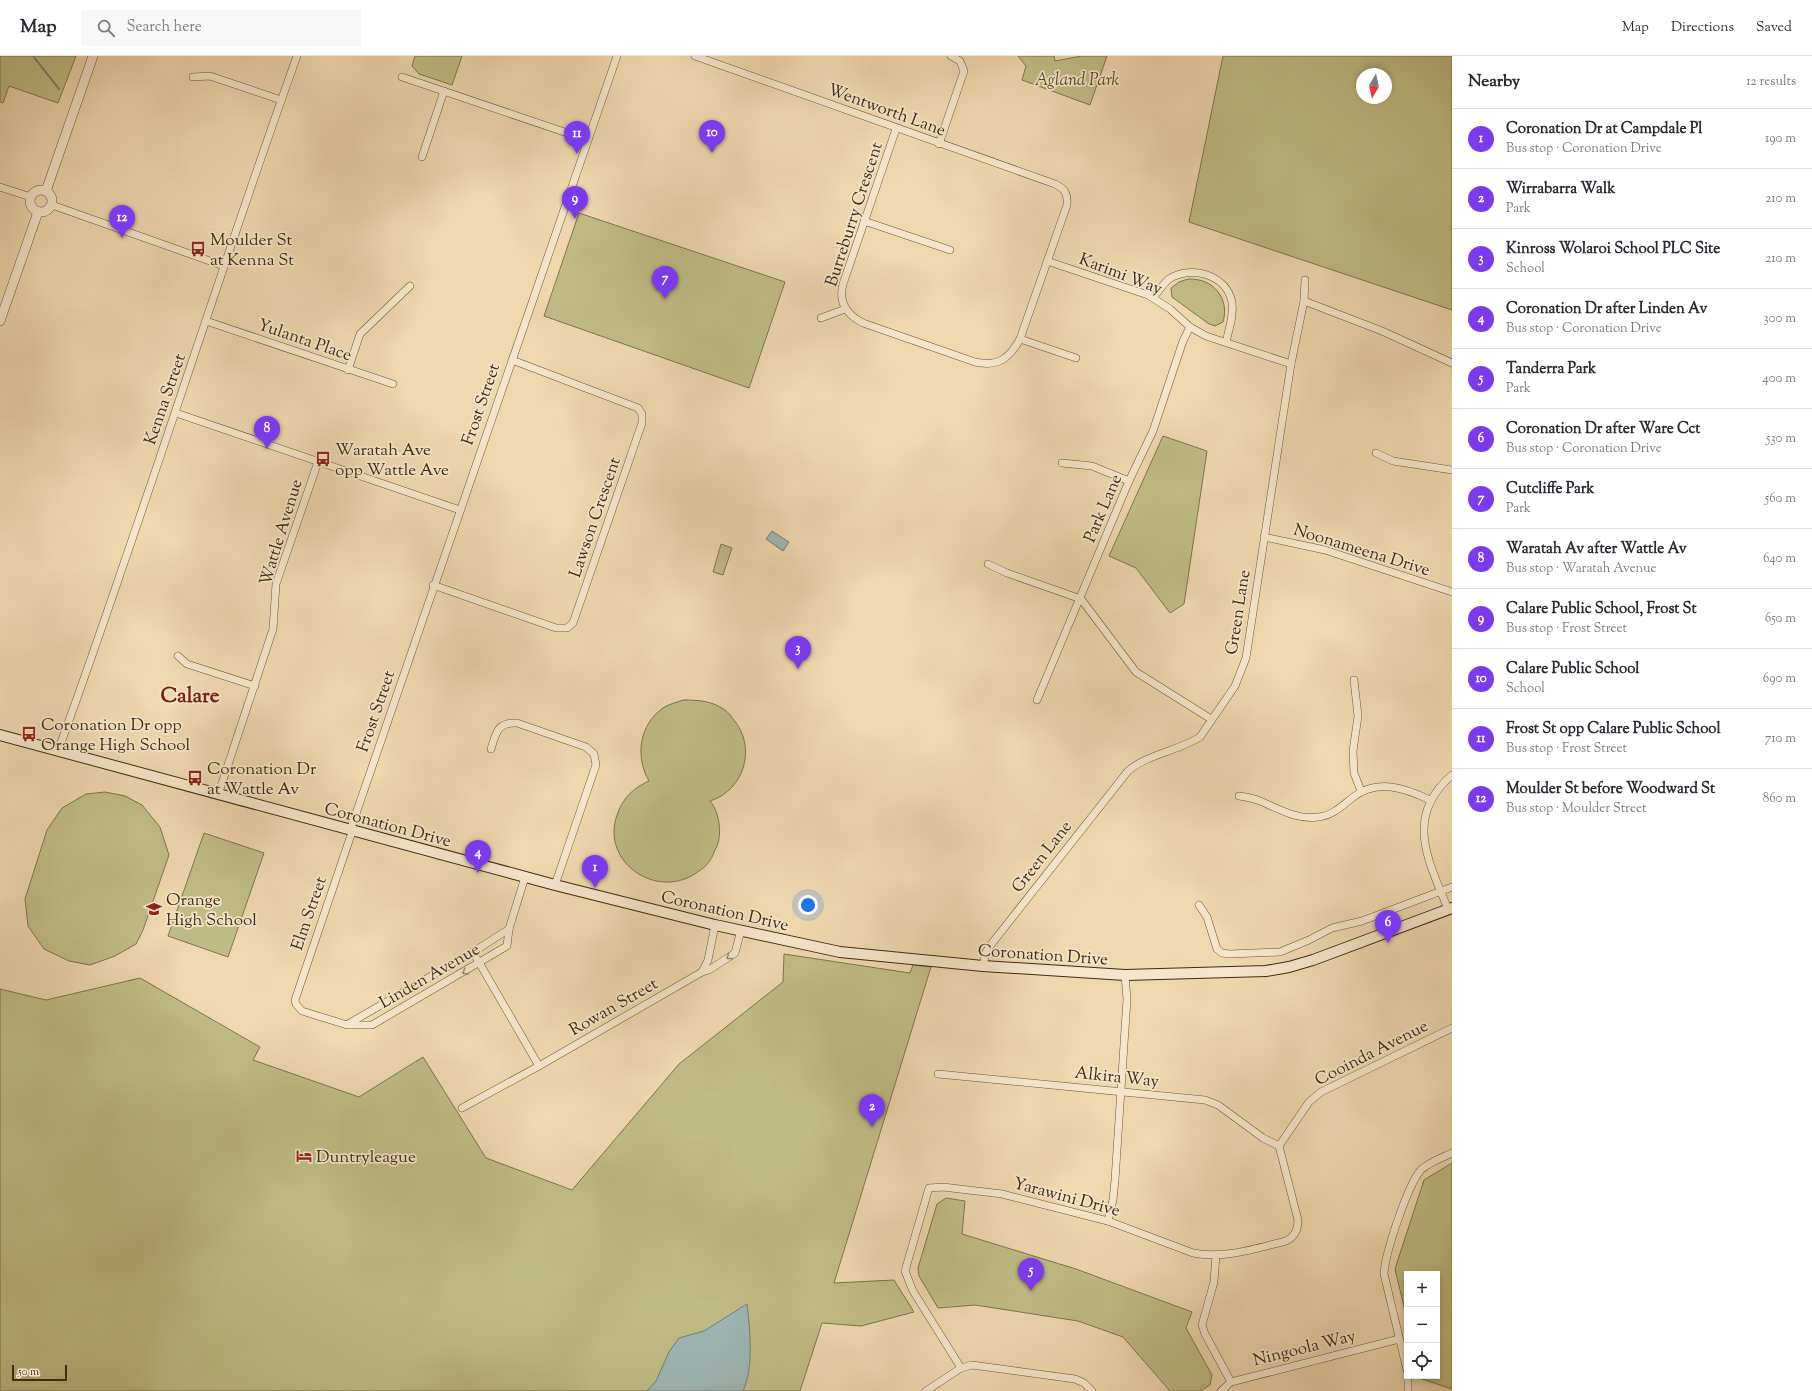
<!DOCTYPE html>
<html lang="en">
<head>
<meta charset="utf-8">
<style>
  :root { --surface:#fff; --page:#f7f7f7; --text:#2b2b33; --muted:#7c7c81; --line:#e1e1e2; --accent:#7c3aed }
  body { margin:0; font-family:"Sorts Mill Goudy",serif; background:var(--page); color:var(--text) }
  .controls { position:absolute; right:12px; bottom:12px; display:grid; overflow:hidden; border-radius:0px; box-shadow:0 2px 6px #0003 }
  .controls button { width:36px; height:36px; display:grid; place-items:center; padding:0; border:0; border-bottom:1px solid var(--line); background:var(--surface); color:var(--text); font:20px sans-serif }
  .compass { position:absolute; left:1356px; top:12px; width:36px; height:36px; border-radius:50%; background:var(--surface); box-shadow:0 2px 6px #0003; rotate:189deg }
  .scale { position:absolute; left:12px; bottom:10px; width:55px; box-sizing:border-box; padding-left:4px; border:2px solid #3f2b16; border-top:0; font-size:11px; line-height:14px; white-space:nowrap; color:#3f2b16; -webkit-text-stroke:3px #f5e5ca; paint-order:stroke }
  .you { position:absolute; left:808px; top:849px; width:14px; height:14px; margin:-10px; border:3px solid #fff; border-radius:50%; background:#1a73e8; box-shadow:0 0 0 6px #1a73e833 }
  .badge { display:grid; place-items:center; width:26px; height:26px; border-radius:50%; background:var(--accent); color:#fff; font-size:13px; font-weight:700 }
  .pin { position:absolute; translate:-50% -33px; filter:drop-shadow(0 1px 2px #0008) }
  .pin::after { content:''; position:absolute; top:21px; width:14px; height:12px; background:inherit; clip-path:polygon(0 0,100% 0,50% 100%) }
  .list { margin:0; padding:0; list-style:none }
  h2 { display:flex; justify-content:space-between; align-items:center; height:52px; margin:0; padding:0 16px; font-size:17px }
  h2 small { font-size:13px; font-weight:400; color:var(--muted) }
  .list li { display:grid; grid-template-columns:26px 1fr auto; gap:12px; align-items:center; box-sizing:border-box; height:60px; padding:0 16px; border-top:1px solid var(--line) }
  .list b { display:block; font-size:15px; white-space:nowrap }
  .list p { margin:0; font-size:13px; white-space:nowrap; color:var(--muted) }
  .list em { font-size:13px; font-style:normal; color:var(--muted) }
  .icon { flex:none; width:22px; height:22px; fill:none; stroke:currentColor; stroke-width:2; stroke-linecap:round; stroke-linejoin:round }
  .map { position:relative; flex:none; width:1452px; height:1335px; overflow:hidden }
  header { display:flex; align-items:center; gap:24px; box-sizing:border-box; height:56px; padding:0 20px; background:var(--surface); border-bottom:1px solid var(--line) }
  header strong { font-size:19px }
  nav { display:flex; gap:22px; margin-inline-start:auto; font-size:14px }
  .search { width:280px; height:36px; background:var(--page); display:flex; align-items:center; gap:10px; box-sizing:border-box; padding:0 14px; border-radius:0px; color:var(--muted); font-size:15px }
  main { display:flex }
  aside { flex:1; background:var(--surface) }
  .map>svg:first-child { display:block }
  .green { fill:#c0bc85; stroke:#80744e; fill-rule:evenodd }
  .water { fill:#9db7b5; stroke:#777f75 }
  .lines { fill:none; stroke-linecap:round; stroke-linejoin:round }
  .stream { stroke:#777f75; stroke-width:2 }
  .minor-casing { stroke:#6b563c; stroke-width:8 }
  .tertiary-casing { stroke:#6b563c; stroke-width:10 }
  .secondary-casing { stroke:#3f2b16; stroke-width:12 }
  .minor { stroke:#f5e5ca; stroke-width:7 }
  .tertiary { stroke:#f5e5ca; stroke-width:9 }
  .secondary { stroke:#f5e5ca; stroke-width:10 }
  .oneway { stroke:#9a8870 }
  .labels { text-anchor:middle; stroke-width:3.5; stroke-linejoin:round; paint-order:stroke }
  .park-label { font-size:17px; font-style:italic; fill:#59482c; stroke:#f5e5ca }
  .street-label { font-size:17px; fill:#3f2b16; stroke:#f5e5ca }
  .poi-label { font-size:17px; fill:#3f2b16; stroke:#f5e5ca; text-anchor:start }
  .district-label { font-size:21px; font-weight:bold; fill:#7a1f14; stroke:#f5e5ca }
</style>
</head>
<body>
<header>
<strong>Map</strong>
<div class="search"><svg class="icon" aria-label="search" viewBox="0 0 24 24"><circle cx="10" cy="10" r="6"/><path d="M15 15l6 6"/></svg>Search here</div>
<nav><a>Map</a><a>Directions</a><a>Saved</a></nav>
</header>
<main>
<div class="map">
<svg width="1452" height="1335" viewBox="0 0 1452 1335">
  <rect width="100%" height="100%" fill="#efd7ae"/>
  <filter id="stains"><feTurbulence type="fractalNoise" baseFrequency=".005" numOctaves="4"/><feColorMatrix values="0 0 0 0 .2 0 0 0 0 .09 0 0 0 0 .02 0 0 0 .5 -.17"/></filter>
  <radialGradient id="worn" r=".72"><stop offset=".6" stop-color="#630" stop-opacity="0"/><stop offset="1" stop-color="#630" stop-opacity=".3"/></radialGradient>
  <!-- green -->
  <g class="green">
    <polygon points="0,0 76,0 58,47 9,30 3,47 0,46"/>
    <polygon points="415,0 462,0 452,29 419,18 412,10"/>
    <polygon points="1018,0 1054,0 1055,5 1082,0 1107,0 1090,49 1022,24 1026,10"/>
    <path d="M1223 0H1452V254L1189 166ZM1362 18H1386V42H1362Z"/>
    <polygon points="579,157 785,226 749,332 544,260"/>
    <path d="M1188 223C1213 222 1230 242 1223 266L1215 270 1209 268 1172 241 1171 232 1179 226Z"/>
    <polygon points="1163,380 1207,395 1184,548 1170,557 1136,512 1109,500"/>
    <polygon points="721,488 732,492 723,519 713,516"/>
    <path d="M684 644C699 644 712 645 725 654 728 656 731 660 733 663 757 690 745 734 710 745 720 757 723 781 715 794 713 799 711 804 708 807 705 811 702 813 699 815 659 846 600 807 617 759 623 742 633 732 649 725 635 701 639 669 663 652 669 648 677 646 684 644Z"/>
    <polygon points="105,736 125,740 142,749 160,771 169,799 143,874 136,888 115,900 90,909 69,905 44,893 28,870 25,843 47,774 62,752 86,738"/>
    <polygon points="204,777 264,797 228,901 168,880"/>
    <polygon points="784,898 910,917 913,909 931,911 834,1227 894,1224 914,1256 861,1270 822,1267 800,1335 0,1335 0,933 46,944 140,922 260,991 253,1004 359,1041 423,1001 486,1102 572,1134 679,1008 783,926"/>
    <polygon points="1452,1107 1452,1333 1422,1323 1421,1320 1437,1320 1437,1218 1407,1218 1407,1263 1395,1213 1424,1124"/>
    <polygon points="946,1142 965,1145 962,1178 1076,1213 1192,1256 1186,1272 1212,1319 1210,1329 1200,1335 1170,1335 1123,1281 1078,1265 975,1249 938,1252 919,1220 918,1212 937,1148"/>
  </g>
  <!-- water -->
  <g class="water">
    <polygon points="772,475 789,486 783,495 766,483"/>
    <path d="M747 1248C750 1275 754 1310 743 1335H647L656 1325 669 1296 679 1282 704 1275Z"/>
  </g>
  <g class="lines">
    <!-- stream -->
    <polyline class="stream" points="33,0 59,33"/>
    <defs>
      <g id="minor">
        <path d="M695 0 1055 128C1065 133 1068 138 1067 149L1020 283C1009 303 998 311 975 306L863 267C847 259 838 247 843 228L896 73"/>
        <polyline points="193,21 210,20 281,44"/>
        <polyline points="402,21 588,84"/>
        <polyline points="939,88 964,15 960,5 951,0"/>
        <polyline points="422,101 444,35"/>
        <polyline points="0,131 31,141"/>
        <polyline points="52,149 224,210"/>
        <polyline points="864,165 950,194"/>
        <polyline points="1047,205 1148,239 1170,253 1190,271 1206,280 1291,308"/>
        <path d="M1153 242C1158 236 1163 228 1169 223 1191 209 1226 218 1232 246 1234 259 1229 273 1226 286"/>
        <polyline points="1304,245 1382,275 1452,307"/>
        <polyline points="821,262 845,253"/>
        <polyline points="206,265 393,328"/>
        <polyline points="1020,283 1076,302"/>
        <polyline points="348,314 360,278 410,230"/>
        <polyline points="176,357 460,454"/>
        <polyline points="1376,397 1393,405 1452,414"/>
        <polyline points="1062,407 1092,410 1129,425"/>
        <polyline points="1264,481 1325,494 1452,536"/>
        <polyline points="988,508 1007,517 1081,543 1136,616 1211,663"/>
        <polyline points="433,529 556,572 567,572 573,567 642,367 642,358 638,352 512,304"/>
        <polyline points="178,600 187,608 255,630"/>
        <polyline points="1354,624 1358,660 1353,695 1354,717 1361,735"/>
        <polyline points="1037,644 1129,425 1153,375 1183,285 1190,271"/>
        <path d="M491 693C496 677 497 666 517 667L586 691 594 698 596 709 555 829"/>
        <path d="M58 695C142 465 214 231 297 0"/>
        <polyline points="218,739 273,573 276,528 318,406"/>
        <path d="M1239 740C1246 741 1253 742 1260 745 1279 753 1297 764 1318 761 1332 760 1342 750 1352 742 1377 722 1405 732 1430 744"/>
        <polyline points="350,775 617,0"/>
        <polyline points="352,776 295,944 296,948 302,955 347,969 372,969 507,890 509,873 525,821"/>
        <polyline points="1199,849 1207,861 1217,893 1222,897 1229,898 1280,896 1309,884 1332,872 1362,865 1452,831"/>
        <path d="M1448 853C1428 804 1404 760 1452 719"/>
        <polyline points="473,896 539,1010"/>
        <path d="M983 910 986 896 989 891 1128 715C1148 698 1178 695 1200 681L1235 630 1246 602 1291 308 1304 245 1305 224"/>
        <polyline points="702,916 708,904 715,869"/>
        <polyline points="348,968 473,896 509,873"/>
        <polyline points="938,1018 1205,1044 1218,1049 1263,1082 1279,1090"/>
        <polyline points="462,1052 539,1010 702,916 709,914 735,897 741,874"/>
        <polyline points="1279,1090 1309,1046 1321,1036 1452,972"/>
        <polyline points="1108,1165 1113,1144 1115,1124 1127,943 1125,919"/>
        <polyline points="1216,1199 1214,1226 1202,1269 1205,1278 1231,1326"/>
        <path d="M961 1312 913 1235 905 1215 929 1132 943 1131 1002 1138 1108 1165 1193 1197C1225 1203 1254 1193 1286 1185 1295 1181 1298 1174 1298 1164L1279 1090"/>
        <path d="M1407 1314 1384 1218C1385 1197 1407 1132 1420 1115 1425 1108 1444 1101 1452 1097"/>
        <polyline points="926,1335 961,1312 972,1309 1075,1323 1084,1327 1092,1335"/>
        <polyline points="1221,1335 1231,1326 1399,1283"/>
        <polyline points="1408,1335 1408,1320"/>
      </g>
      <g id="tertiary">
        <circle cx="41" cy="145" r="11"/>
        <polyline points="46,135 93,0"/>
        <polyline points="0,265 38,156"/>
      </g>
      <polyline id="secondary" points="0,679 555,829 715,869 840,896 983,910 1125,919 1266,915 1289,911 1313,904 1452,852"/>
    </defs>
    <!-- minor casing -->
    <use href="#minor" class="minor-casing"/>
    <!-- tertiary casing -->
    <use href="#tertiary" class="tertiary-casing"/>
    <!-- secondary casing -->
    <use href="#secondary" class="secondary-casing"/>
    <!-- minor -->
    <use href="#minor" class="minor"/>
    <!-- tertiary -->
    <use href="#tertiary" class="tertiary"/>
    <!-- secondary -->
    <use href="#secondary" class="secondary"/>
  </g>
  <!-- one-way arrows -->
  <defs><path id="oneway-chevron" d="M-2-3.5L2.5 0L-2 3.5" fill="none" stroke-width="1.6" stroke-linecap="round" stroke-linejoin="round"/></defs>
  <g class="oneway">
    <use href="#oneway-chevron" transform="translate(729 901) rotate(146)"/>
    <use href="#oneway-chevron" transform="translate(465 916) rotate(150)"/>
  </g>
  <!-- icons -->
  <defs>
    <symbol id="bus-bare" viewBox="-9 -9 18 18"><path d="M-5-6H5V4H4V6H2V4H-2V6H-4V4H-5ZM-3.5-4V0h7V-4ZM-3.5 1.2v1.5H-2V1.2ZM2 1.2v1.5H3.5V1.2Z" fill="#8f2418" stroke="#f5e5ca" stroke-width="2.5" paint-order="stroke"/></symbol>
    <symbol id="school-bare" viewBox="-9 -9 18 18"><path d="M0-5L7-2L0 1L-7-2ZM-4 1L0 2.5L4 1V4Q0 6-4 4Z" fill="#8f2418" stroke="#f5e5ca" stroke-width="2.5" paint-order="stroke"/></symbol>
    <symbol id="hotel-bare" viewBox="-9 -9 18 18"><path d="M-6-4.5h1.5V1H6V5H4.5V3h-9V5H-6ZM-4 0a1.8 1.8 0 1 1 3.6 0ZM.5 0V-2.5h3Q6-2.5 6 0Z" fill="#8f2418" stroke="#f5e5ca" stroke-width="2.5" paint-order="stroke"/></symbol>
  </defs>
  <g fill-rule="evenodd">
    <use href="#bus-bare" x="187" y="182" width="22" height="22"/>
    <use href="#bus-bare" x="312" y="392" width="22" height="22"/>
    <use href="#bus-bare" x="18" y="667" width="22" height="22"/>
    <use href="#bus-bare" x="184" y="711" width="22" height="22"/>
    <use href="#school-bare" x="143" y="842" width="22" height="22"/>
    <use href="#hotel-bare" x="293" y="1089" width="22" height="22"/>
  </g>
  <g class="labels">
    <!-- park labels -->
    <g class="park-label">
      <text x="1077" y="29">Agland Park</text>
    </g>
    <!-- street labels -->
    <g class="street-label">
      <text transform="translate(887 53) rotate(20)" y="6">Wentworth Lane</text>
      <text transform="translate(853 158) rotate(-72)" y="6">Burreburry Crescent</text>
      <text transform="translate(1121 217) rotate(21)" y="6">Karimi Way</text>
      <text transform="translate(305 283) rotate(19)" y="6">Yulanta Place</text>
      <text transform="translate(164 343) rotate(-71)" y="6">Kenna Street</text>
      <text transform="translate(480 348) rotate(-71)" y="6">Frost Street</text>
      <text transform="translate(1102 452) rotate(-67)" y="6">Park Lane</text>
      <text transform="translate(594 461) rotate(-71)" y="6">Lawson Crescent</text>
      <text transform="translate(280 476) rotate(-73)" y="6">Wattle Avenue</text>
      <text transform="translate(1362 493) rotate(17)" y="6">Noonameena Drive</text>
      <text transform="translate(1237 556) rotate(-81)" y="6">Green Lane</text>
      <text transform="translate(375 655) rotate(-71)" y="6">Frost Street</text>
      <text transform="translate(388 768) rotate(15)" y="6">Coronation Drive</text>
      <text transform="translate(1041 800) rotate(-52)" y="6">Green Lane</text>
      <text transform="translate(725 854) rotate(13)" y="6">Coronation Drive</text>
      <text transform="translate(308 857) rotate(-71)" y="6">Elm Street</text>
      <text transform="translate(1043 898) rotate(4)" y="6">Coronation Drive</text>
      <text transform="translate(429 919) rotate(-30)" y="6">Linden Avenue</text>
      <text transform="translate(613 950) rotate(-30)" y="6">Rowan Street</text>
      <text transform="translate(1371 996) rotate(-27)" y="6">Cooinda Avenue</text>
      <text transform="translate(1117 1020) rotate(6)" y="6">Alkira Way</text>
      <text transform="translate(1067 1140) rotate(15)" y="6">Yarawini Drive</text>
      <text transform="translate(1304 1291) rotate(-14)" y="6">Ningoola Way</text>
    </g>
    <!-- poi labels -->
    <g class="poi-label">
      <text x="210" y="189">Moulder St<tspan x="210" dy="20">at Kenna St</tspan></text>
      <text x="335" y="399">Waratah Ave<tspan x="335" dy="20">opp Wattle Ave</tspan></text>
      <text x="41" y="674">Coronation Dr opp<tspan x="41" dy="20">Orange High School</tspan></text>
      <text x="207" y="718">Coronation Dr<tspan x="207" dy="20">at Wattle Av</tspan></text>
      <text x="166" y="849">Orange<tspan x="166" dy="20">High School</tspan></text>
      <text x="316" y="1106">Duntryleague</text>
    </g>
    <!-- district labels -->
    <g class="district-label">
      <text x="190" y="646">Calare</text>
    </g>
  </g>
  <rect width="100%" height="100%" filter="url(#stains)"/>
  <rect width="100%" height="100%" fill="url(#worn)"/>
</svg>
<div class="controls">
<button>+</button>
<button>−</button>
<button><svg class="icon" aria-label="locate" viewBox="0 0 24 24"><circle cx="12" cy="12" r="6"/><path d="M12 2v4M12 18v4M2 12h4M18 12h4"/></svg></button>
</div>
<svg class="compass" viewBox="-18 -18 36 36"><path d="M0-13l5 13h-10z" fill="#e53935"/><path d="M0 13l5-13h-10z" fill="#7c7c81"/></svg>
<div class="scale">50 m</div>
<div class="you"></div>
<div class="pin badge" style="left:595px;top:832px">1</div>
<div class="pin badge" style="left:872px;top:1071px">2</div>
<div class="pin badge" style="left:798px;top:613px">3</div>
<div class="pin badge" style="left:478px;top:817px">4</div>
<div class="pin badge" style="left:1031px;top:1235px">5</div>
<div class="pin badge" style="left:1388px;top:887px">6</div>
<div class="pin badge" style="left:665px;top:243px">7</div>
<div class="pin badge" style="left:267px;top:393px">8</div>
<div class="pin badge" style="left:575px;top:163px">9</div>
<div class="pin badge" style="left:712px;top:97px">10</div>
<div class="pin badge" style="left:577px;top:98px">11</div>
<div class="pin badge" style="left:122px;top:182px">12</div>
</div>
<aside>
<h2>Nearby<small>12 results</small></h2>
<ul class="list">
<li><span class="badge">1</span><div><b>Coronation Dr at Campdale Pl</b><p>Bus stop · Coronation Drive</p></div><em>190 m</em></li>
<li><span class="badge">2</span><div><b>Wirrabarra Walk</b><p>Park</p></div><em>210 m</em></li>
<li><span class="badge">3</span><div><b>Kinross Wolaroi School PLC Site</b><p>School</p></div><em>210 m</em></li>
<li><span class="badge">4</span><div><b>Coronation Dr after Linden Av</b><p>Bus stop · Coronation Drive</p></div><em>300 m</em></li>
<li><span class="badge">5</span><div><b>Tanderra Park</b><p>Park</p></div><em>400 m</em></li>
<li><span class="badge">6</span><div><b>Coronation Dr after Ware Cct</b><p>Bus stop · Coronation Drive</p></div><em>530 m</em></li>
<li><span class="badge">7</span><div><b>Cutcliffe Park</b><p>Park</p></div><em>560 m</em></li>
<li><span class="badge">8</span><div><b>Waratah Av after Wattle Av</b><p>Bus stop · Waratah Avenue</p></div><em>640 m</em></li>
<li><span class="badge">9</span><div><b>Calare Public School, Frost St</b><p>Bus stop · Frost Street</p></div><em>650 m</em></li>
<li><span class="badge">10</span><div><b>Calare Public School</b><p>School</p></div><em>690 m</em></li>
<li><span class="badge">11</span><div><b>Frost St opp Calare Public School</b><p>Bus stop · Frost Street</p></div><em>710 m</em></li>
<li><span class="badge">12</span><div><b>Moulder St before Woodward St</b><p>Bus stop · Moulder Street</p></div><em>860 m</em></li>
</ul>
</aside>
</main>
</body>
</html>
